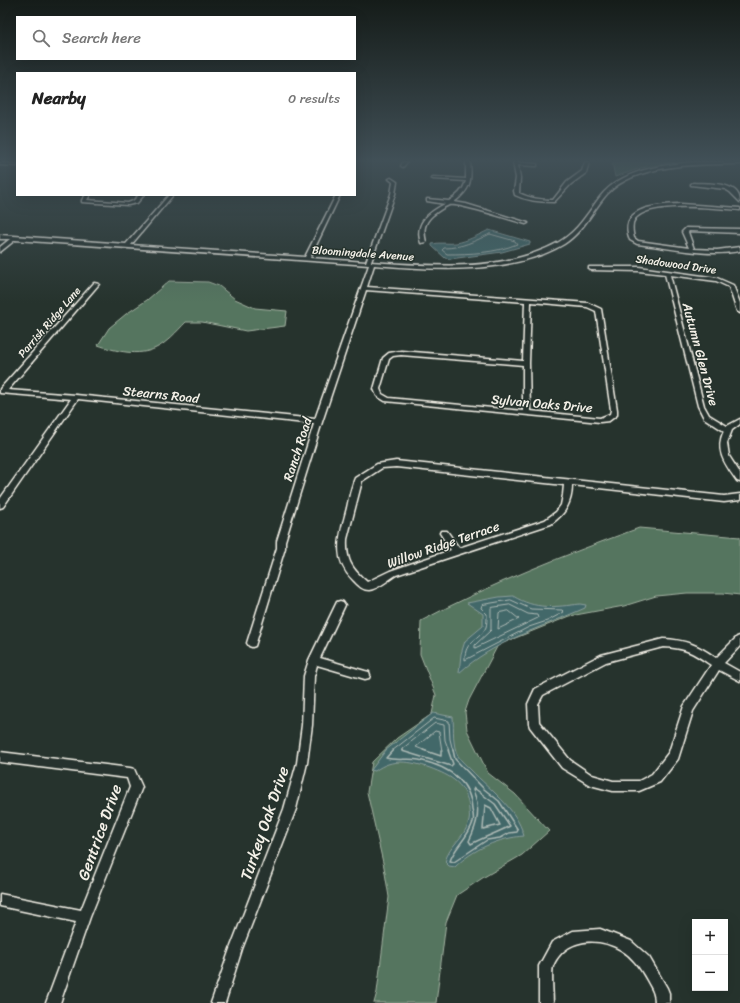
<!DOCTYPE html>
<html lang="en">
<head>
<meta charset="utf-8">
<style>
  :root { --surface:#fff; --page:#f6f6f6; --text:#222; --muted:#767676; --line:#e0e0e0 }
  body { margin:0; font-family:Sriracha,sans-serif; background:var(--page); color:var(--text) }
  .controls { position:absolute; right:12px; bottom:12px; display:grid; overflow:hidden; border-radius:0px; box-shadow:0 4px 16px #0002 }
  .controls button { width:36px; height:36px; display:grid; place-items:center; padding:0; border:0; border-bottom:1px solid var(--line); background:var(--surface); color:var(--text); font:20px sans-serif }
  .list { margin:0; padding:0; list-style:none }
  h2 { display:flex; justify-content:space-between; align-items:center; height:52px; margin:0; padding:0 16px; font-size:17px }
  h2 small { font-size:13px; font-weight:400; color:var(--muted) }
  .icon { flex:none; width:22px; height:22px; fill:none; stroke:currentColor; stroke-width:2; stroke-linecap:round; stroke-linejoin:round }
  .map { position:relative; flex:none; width:740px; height:1003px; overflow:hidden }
  .search { position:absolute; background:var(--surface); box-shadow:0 4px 16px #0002; left:16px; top:16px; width:340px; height:44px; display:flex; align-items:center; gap:10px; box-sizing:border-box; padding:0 14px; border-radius:0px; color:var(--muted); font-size:15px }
  .panel { position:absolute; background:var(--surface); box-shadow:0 4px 16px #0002; left:16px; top:72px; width:340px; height:124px; border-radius:0px }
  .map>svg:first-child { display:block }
  .green { fill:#55755e; stroke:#a4b3a3 }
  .water { fill:#436769; stroke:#8a9e9c }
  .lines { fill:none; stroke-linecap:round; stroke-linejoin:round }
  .shore-far1 { stroke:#adbab5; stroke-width:1 }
  .shore { stroke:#adbab5; stroke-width:1.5 }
  .minor-casing { stroke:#f4f1e8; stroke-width:3 }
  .minor { fill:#26332d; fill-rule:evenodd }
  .labels { text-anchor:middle; stroke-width:3; stroke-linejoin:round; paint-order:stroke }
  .far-street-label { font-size:11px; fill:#f4f1e8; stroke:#26332d }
  .street-label { font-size:13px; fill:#f4f1e8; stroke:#26332d }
  .near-street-label { font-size:16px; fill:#f4f1e8; stroke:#26332d }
</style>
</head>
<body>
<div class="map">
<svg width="740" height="1003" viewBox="0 0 740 1003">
  <rect width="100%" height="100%" fill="#26332d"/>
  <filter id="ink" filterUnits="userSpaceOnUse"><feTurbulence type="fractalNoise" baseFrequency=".025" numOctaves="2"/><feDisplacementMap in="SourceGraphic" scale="8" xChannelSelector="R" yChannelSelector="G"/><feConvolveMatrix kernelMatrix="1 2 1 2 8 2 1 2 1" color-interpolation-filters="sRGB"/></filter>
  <g filter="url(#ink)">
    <!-- green -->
    <g class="green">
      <polygon points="612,162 675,162 641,168 615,177"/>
      <path d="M169 281 208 282 219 286 235 299 255 308 287 311 285 326 246 331 202 322H186C177 331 167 343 156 348 139 357 115 351 98 345L109 328 126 314 147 300Z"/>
      <path d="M639 528 740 537V595L723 593H687L656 596 624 606 570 616 498 645 469 700 465 712 467 730 488 773 515 794 549 831 522 855 484 877 457 895 446 922 436 1003H374L377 992 389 897 384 867 367 792 372 762 397 738 432 714 436 695 420 654 421 621C490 584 565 555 639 528Z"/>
    </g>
    <!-- water -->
    <g class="water">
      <path d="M489 230 530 242V244L502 252 450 259 445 258 432 246V244C440 242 448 244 456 243 468 241 478 235 489 230Z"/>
      <path d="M513 596C536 610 555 607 580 604L586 605 585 608C543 627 494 641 459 673L461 654 465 641 483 626V614L467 603 499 597Z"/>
      <path d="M433 713 453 717C454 729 452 745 458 756 461 761 467 766 471 770 490 790 516 807 524 836 499 838 473 849 455 867L449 866 445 862C449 845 465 838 469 821 470 817 469 812 469 809 467 784 451 776 430 768 410 761 392 758 375 771L371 770 386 750Z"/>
    </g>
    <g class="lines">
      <!-- shore-far1 -->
      <g class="shore-far1">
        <path d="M490 234 515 241 517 244C496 253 470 254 447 254L442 250 444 248C461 248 475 241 490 234Z"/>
        <path d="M511 600 531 609 562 610 564 612 547 621 529 627 465 660C464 640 480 641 486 627 487 624 487 618 487 614L481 608 482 605Z"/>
        <polygon points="510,605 528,614 537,615 538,618 475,648 475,645 491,630 491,608"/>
        <polygon points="509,611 519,619 498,629 499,613"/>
        <polyline points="392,751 434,718 449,721 450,739 453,751"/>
        <polyline points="402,751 402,749 435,723 444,725 445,740 449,751"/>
        <polyline points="426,751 416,747 435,731 439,732 442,751"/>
      </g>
      <!-- shore -->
      <g class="shore">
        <path d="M393 750 386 758C395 761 409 758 419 760 446 766 471 780 472 810 473 813 474 818 473 822 468 838 454 848 450 861L454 862 487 840 500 838 509 833 517 832 518 830 499 801 484 789 455 759 453 750"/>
        <polyline points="402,750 402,751 451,766 453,764 448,750"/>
        <polyline points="423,750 441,756 441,750"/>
        <path d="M474 788 495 804 510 826C497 833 484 837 471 844L469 841C478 823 481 809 473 790Z"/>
        <polygon points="485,805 491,808 500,825 483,829"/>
      </g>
      <defs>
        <g id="minor">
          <polygon points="403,162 407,162 403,167 401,166"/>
          <path d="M466 162H470C472 182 470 190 454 202L466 204 528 223 526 224C513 221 458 202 449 205 444 207 438 211 433 215 424 223 423 230 426 242L421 243C414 223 429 212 445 204L427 201V199L449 201C457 196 463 191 466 181L433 179 431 178 433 177 466 179Z"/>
          <path d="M513 162 537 164V166H535L518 165 520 178 519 193C529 198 542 200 553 200L567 182 582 171 585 162H589L586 173 571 184 554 202C541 202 527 201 515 195L514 191 516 178Z"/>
          <path d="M694 162H740V164C701 164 636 163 607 194 592 211 584 231 564 244 513 275 432 270 374 265L367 287 588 303 601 309 617 410V415L609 421 600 422 385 401 377 396 374 389 383 358 389 353 401 351 523 361 525 302 366 290 322 422 285 541V548L255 646 252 647 249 646 247 643 277 548V541L314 424 78 399 3 507 0 508V499L71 399 0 393V389L94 283 99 284 8 390 76 395 315 419 369 265 15 240 0 252V247L10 239H0V235L126 244 169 195H173L131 245 305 257 336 195H340L310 258 366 262 391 194 393 182 389 179 391 178 397 182 395 194 371 262C432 266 503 273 559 242 578 231 587 214 600 197 621 170 662 165 694 162ZM531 302 587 307 596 311 611 410 610 414 600 418 530 411 529 363ZM401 355 523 365V411L389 398 382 394 380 389 389 359 393 356Z"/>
          <polygon points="0,163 17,164 17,166 0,165"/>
          <path d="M693 183C708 184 740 181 740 202L730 192 725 189 691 185V184Z"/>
          <polygon points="86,195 90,195 87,200 128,203 133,201 139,195 144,195 137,203 128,205 82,202 82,200"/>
          <path d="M681 204 740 208V210C720 209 641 198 633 223 632 228 633 234 634 238L638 241 689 248 682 232 686 228 740 229V233L689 231 688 232 694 249 717 250 740 247V251C706 257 671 248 637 244L630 240C617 206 659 205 681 204Z"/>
          <path d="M589 267H639L717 278 733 285 740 303V313L737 311 729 287 716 281 670 275 704 406 709 415 727 426 740 419V424L732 430 727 443 729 456 740 473V482L737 481C726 465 714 451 724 431L704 418 698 406 665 274 639 271 591 270 589 269Z"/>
          <path d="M396 461 724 496 740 494V500L724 502 572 485C572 503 565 514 551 524L396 575C388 580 378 589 369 590 362 590 358 585 353 580 331 558 340 535 347 508 349 498 351 487 355 478L377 464ZM396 467 564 485 563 495 561 505 556 512 545 520 459 548 447 531H441L440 533 451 550 390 571 367 582C351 568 346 560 347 539L362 481 382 468Z"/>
          <polygon points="340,601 343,602 345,605 320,658 365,671 369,672 370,675 369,678 365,679 317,665 314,676 312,725 307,763 296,809 242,949 225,1003 211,1003 230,949 284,809 297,763 302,725 304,676 309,660 337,602"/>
          <path d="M740 636V646L724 663 740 672V681L719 670 693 711 678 759 660 782 639 791H613L590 785 562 768 530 727 529 724 528 704 535 689 601 655 663 639C686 640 698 645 716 658L737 637ZM663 647C686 648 692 652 711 665L684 706 669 752 652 774 639 781H613L592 775 570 760 539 722 538 704 543 695 606 662Z"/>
          <polygon points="0,752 130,768 134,769 142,787 90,917 60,1003 46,1003 76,922 0,906 0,894 81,910 130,787 127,778 0,762"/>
          <path d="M600 929 631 941 649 957 667 988 669 993V1003H655C655 993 652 989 647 980 641 969 633 957 621 950 598 936 565 938 553 966 551 973 553 995 553 1003H539V966L552 942 573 931Z"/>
        </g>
      </defs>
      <!-- minor casing -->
      <use href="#minor" class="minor-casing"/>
      <!-- minor -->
      <use href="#minor" class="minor"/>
    </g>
  </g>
  <!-- sky -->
  <linearGradient id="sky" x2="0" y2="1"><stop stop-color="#151c19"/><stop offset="0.53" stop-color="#415057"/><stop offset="1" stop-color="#415057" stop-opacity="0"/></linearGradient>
  <rect width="740" height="303" fill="url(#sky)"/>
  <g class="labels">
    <!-- far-street labels -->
    <g class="far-street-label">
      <text transform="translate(363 253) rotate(4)" y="4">Bloomingdale Avenue</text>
      <text transform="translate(676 264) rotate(8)" y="4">Shadowood Drive</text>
      <text transform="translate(49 322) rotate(-49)" y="4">Parrish Ridge Lane</text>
    </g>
    <!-- street labels -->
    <g class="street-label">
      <text transform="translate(701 354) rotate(75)" y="5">Autumn Glen Drive</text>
      <text transform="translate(161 394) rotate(6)" y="5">Stearns Road</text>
      <text transform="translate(542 403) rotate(5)" y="5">Sylvan Oaks Drive</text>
      <text transform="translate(297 449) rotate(-72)" y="5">Ranch Road</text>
      <text transform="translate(443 544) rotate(-19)" y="5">Willow Ridge Terrace</text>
    </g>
    <!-- near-street labels -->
    <g class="near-street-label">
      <text transform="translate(264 823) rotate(-71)" y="6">Turkey Oak Drive</text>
      <text transform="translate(99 832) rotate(-70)" y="6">Gentrice Drive</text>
    </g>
  </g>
</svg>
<div class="controls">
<button>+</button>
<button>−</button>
</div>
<div class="search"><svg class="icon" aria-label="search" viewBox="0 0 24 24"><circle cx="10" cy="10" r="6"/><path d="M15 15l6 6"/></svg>Search here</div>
<section class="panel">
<h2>Nearby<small>0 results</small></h2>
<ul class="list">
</ul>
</section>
</div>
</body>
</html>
